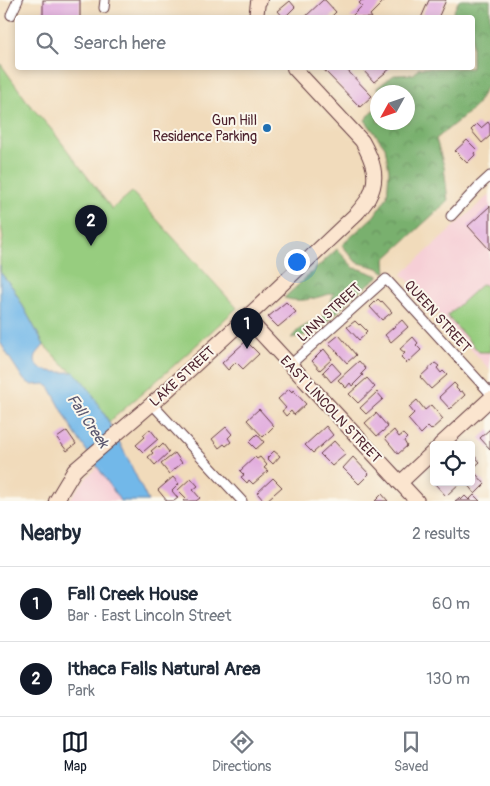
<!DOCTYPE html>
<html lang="en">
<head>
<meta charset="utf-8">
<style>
  :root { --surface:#fff; --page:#f6f6f7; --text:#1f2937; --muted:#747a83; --line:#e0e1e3; --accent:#111827 }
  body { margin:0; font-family:Pangolin,sans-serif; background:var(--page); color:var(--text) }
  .controls { position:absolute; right:15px; bottom:15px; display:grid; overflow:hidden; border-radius:5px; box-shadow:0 2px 8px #0003 }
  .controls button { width:45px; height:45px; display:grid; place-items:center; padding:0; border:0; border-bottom:1px solid var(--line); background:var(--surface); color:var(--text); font:25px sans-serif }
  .compass { position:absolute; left:370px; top:85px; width:45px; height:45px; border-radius:50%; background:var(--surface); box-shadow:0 2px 8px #0003; rotate:230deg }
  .you { position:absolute; left:296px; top:261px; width:18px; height:18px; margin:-12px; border:4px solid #fff; border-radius:50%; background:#1a73e8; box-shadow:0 0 0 8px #1a73e833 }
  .badge { display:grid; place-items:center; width:32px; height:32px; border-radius:50%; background:var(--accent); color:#fff; font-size:16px; font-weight:700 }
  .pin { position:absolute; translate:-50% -41px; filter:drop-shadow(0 1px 2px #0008) }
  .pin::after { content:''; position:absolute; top:26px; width:18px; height:15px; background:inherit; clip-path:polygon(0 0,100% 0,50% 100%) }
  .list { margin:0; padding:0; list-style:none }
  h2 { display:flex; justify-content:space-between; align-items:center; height:65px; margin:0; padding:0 20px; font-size:21px }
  h2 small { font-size:16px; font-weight:400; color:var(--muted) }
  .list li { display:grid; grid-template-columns:32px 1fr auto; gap:15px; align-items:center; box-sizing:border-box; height:75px; padding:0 20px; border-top:1px solid var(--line) }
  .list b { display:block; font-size:19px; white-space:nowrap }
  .list p { margin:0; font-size:16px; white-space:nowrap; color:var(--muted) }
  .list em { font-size:16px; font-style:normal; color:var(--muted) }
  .icon { flex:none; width:28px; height:28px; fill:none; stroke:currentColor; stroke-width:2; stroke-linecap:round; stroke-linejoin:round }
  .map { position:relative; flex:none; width:490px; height:501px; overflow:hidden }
  .search { position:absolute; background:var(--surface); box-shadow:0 2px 8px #0003; left:15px; right:15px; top:15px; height:55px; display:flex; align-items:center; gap:12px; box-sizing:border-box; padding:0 18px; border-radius:5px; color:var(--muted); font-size:19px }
  .sheet { height:215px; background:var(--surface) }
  nav { display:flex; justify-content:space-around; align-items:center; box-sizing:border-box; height:70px; border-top:1px solid var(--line); background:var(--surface); font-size:14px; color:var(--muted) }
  nav a { display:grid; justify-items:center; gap:2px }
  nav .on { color:var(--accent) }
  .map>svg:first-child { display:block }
  .built { fill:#f6cfd6 }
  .green { fill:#97cd7f; stroke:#707655 }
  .forest { fill:url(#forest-crowns); stroke:#62684c }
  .water { fill:#72b8e9; stroke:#5e6c8a }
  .building { fill:#e1acde }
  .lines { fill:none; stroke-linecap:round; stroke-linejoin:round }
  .street-casing { stroke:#633b41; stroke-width:11 }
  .secondary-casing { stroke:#633b41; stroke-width:16 }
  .street { stroke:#fff; stroke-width:9 }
  .secondary { stroke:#fbe5cf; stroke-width:14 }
  .poi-dot { fill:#1f6fb2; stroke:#fbf7ec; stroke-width:2 }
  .labels { text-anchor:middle; stroke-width:4; stroke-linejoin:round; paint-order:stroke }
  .poi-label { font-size:14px; fill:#4a1f2b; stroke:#fbf7ec; text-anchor:end }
  .street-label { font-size:14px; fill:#4a1f2b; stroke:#fbf7ec }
  .water-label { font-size:15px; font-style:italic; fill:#58556e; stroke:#fbf7ec }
</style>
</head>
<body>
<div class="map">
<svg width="490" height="501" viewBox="0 0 490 501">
  <defs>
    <pattern id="forest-crowns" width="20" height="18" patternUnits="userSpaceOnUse" patternTransform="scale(1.25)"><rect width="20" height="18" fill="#79b06e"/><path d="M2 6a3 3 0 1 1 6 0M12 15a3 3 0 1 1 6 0" fill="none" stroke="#658f5b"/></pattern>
  </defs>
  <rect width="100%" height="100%" fill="#fbf7ec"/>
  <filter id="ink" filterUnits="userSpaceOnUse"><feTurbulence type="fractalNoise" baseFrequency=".02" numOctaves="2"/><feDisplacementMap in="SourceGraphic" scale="10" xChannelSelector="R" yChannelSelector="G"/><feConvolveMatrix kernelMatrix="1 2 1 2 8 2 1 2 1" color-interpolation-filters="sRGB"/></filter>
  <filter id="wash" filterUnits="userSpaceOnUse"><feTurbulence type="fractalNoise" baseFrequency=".0096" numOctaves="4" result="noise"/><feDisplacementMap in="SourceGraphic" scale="20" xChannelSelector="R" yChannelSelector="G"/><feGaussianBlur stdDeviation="1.12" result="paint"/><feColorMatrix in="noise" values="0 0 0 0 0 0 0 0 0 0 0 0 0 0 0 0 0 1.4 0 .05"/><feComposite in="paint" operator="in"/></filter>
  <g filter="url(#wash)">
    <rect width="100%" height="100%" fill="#f1dbbb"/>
    <!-- built -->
    <g class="built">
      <polygon points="490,194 490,370 402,274"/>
      <polygon points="98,467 120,501 68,501 88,476"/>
    </g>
    <!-- green -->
    <g class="green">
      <polygon points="0,63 29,104 52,130 112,209 132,192 237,308 170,369 109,422 89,389 80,378 62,364 44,345 13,288 0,272 0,255 3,238 0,217"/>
      <polygon points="482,284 485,285 490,290 490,352 479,352 447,316"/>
    </g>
    <!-- forest -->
    <g class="forest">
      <polygon points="459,0 490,0 490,81 475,107 436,139 444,166 448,201 385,259 386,273 378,268 356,262 342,245 374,216 387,197 389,170 385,147 365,120 377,106 378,122 408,122 408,92 378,92 377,88 394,75 414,74 419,68 472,68 472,18 451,17"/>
      <path d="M337 249 354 268 360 269 379 276 351 298 329 321 313 334 291 338 298 330 326 314 334 293C316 297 303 304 284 298Z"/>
    </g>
    <!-- water -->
    <path class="water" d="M0 265V272L13 288 44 345C42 348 38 352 36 355 29 375 64 372 74 372 86 383 94 397 102 410 119 439 133 470 148 501H120L115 493 74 432 50 388 45 384 32 385 24 380 9 357 0 342Z"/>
    <g id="blocks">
      <!-- building -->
      <g class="building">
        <rect x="43" y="0" width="37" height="18"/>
        <polygon points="323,0 325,0 336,12 330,18 304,18"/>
        <polygon points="362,0 385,0 370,15 372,18 350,18 362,6 359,3"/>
        <polygon points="429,0 446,0 438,18 421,18"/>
        <polygon points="290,1 295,7 284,18 278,11"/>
        <polygon points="322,68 345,68 372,96 360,107"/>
        <polygon points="366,68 391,68 374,82 363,70"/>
        <polygon points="488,122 490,125 490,136 482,143 471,130 477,124 481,128"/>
        <polygon points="467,140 477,150 474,153 475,155 467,163 455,151"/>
        <polygon points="490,206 490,250 468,226"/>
        <polygon points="378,299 381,302 382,301 392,312 382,320 370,307"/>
        <polygon points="286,302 296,312 278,327 268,317"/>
        <polygon points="402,320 408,327 391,342 385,335"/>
        <polygon points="355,321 359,325 360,324 367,331 365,333 366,334 359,340 347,327"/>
        <polygon points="339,335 356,355 347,363 329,343"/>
        <polygon points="413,337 418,343 416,345 421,350 407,363 401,357 405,353 400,349"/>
        <polygon points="246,341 259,354 243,369 236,362 228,370 222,363"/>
        <polygon points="324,349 332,359 320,370 312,361"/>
        <polygon points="359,361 366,369 361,374 363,375 352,386 350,383 346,388 338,380"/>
        <polygon points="332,363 341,373 331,382 323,372"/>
        <polygon points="435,363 439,366 437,368 441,373 443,371 447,375 431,389 420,377"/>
        <polygon points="367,378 375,387 358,403 349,394"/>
        <polygon points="454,383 457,386 456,388 460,392 462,391 465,395 450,409 439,397"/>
        <polygon points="289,389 292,392 293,390 306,404 294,415 291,411 286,416 282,411 286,408 278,399"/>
        <polygon points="377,392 383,399 366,414 360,408"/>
        <polygon points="417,400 425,410 431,405 443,419 431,430 428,427 421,434 408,419 414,413 409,407"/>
        <polygon points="259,409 274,426 263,437 247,420"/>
        <polygon points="376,413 388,427 377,436 365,423"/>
        <polygon points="326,426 333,435 313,453 305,445"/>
        <polygon points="226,427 232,434 228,438 231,442 226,446 224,444 219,448 212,439"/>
        <polygon points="150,429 158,439 143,452 136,445 145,437 143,435"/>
        <polygon points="490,429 490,449 480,438"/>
        <polygon points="394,430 399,437 403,434 407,438 404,441 407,446 398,454 385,438"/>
        <polygon points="67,431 76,444 67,451 57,438"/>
        <polygon points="257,434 264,442 256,449 249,442"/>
        <polygon points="334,441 346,454 332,466 320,454"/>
        <polygon points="163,444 169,452 155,465 148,457 153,453 151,451 157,446 159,448"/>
        <polygon points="274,451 280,456 273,464 267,458"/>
        <polygon points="471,452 480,462 471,470"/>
        <polygon points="175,453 182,463 169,474 161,464"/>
        <polygon points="255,457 257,459 260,457 267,465 264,468 268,471 253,484 249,480 247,483 241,477 244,475 240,471"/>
        <polygon points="353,457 369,474 359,484 343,468"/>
        <polygon points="476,474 485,484 475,494 466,483 471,482 471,478"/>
        <polygon points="173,477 179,484 172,491 178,498 174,501 167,501 158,490"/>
        <polygon points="191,478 198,486 193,490 200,498 196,501 183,501 186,498 178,490"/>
        <polygon points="273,478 282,487 266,501 264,501 257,493"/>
        <polygon points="435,482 461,482 446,496 434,483"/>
        <polygon points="382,494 388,501 375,501"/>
        <polygon points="474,495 480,501 455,501 459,498 461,500 465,496 469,500"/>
      </g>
    </g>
  </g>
  <g filter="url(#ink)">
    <use href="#blocks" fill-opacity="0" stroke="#633b41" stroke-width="1"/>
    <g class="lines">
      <defs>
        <g id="street">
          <polyline points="104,8 105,0"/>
          <polyline points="11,15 18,0"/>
          <polyline points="451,216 478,187 490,176"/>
          <polyline points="290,365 386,279 490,393"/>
          <polyline points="152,404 242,501"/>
        </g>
        <g id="secondary">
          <polyline points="256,18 258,2 260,0"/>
          <polyline points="246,317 417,501"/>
          <polyline points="440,445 490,399"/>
          <polyline points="400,483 434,451"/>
          <path d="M56 501 74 471 77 468 161 396 259 306 357 213C361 208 366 203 369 197 380 177 372 159 362 141L294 68"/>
        </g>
      </defs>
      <!-- street casing -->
      <use href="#street" class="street-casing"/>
      <!-- secondary casing -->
      <use href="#secondary" class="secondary-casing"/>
      <!-- street -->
      <use href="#street" class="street"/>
      <!-- secondary -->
      <use href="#secondary" class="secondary"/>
    </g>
  </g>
  <!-- markers -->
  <circle class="poi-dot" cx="267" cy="128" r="5"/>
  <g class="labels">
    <!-- poi labels -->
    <g class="poi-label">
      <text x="257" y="125">Gun Hill<tspan x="257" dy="16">Residence Parking</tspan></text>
    </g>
    <!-- street labels -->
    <g class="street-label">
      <text transform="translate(329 312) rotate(-42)" y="5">LINN STREET</text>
      <text transform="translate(438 316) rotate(48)" y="5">QUEEN STREET</text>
      <text transform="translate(182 376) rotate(-42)" y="5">LAKE STREET</text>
      <text transform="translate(331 409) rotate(47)" y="5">EAST LINCOLN STREET</text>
    </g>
    <!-- water labels -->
    <g class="water-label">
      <text transform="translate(88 421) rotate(56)" y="5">Fall Creek</text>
    </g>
  </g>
</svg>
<div class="controls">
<button><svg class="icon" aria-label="locate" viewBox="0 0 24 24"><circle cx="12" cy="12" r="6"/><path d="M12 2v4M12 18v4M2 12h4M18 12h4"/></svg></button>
</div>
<svg class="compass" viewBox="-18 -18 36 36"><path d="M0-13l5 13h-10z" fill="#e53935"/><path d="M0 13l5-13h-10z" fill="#747a83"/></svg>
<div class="you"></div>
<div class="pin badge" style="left:247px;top:349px">1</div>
<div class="pin badge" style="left:91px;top:246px">2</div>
<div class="search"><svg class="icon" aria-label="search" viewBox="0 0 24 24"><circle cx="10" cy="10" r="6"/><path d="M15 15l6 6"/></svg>Search here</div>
</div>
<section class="sheet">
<h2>Nearby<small>2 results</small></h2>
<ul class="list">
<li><span class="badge">1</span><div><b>Fall Creek House</b><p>Bar · East Lincoln Street</p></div><em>60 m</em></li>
<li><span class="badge">2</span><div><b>Ithaca Falls Natural Area</b><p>Park</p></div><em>130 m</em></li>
</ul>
</section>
<nav>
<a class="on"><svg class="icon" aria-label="map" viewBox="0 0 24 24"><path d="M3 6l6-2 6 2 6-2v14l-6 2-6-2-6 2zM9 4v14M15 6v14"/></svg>Map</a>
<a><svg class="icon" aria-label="directions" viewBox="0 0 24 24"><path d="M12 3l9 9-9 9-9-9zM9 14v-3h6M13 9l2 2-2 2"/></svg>Directions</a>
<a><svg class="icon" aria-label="saved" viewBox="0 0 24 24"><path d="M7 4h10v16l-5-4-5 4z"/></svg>Saved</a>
</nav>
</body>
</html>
